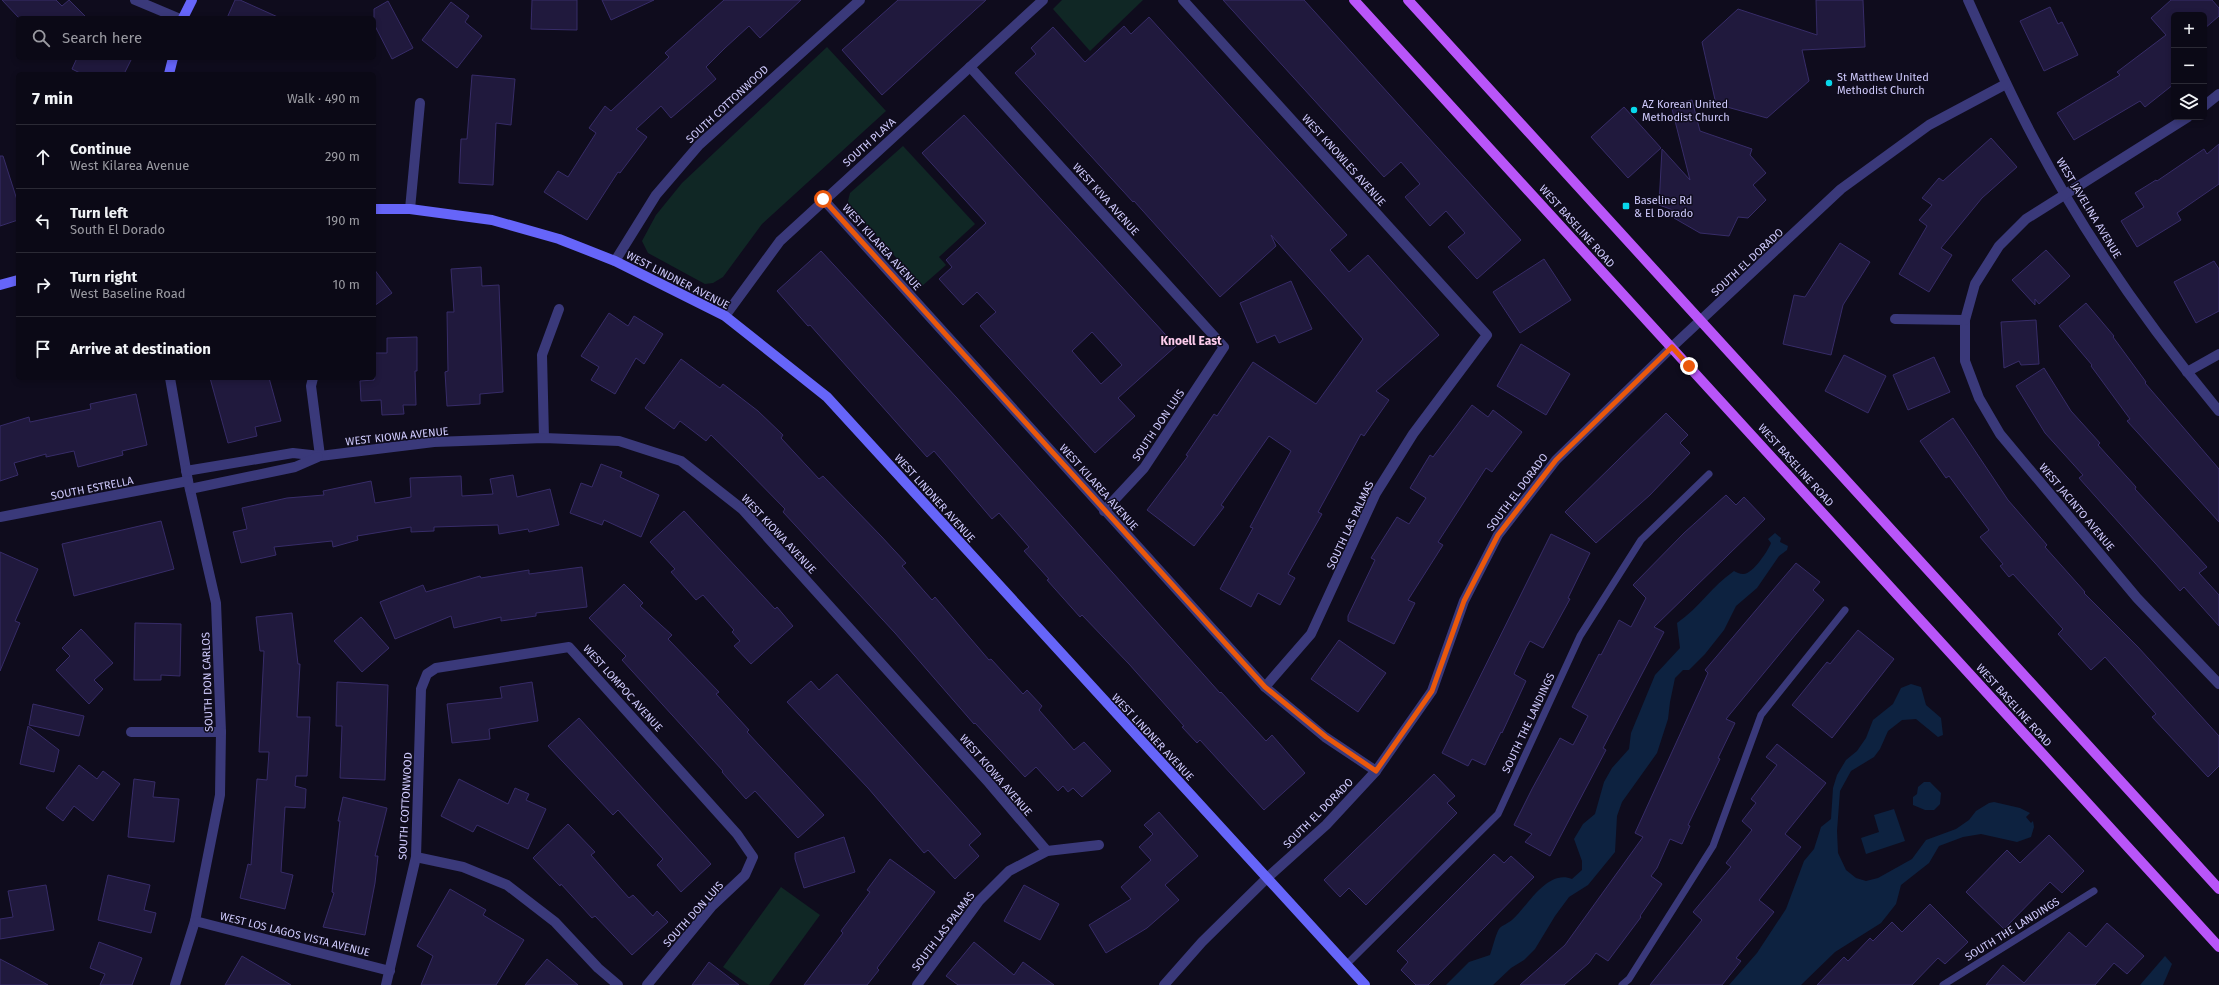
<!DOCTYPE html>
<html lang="en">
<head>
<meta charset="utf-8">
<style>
  :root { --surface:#0b0916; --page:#191723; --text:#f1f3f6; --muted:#9a9aa1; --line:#2b2a35 }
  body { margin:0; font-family:"Fira Sans",sans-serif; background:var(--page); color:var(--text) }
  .controls { position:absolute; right:12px; top:12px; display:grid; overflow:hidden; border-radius:6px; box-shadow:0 2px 6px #0003 }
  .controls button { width:36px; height:36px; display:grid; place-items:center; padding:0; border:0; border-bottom:1px solid var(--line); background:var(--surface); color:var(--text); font:20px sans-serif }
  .stop { position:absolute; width:12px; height:12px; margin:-9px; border:3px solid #ea580c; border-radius:50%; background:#fff }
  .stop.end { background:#ea580c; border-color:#fff; box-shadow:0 1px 4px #0008 }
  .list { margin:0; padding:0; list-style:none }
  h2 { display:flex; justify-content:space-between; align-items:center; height:52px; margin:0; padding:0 16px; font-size:17px }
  h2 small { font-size:13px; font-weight:400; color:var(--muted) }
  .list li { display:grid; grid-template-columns:26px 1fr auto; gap:12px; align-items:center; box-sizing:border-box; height:64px; padding:0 16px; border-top:1px solid var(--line) }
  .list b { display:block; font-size:15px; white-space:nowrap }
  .list p { margin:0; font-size:13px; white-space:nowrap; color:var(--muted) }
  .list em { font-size:13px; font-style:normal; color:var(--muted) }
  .icon { flex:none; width:22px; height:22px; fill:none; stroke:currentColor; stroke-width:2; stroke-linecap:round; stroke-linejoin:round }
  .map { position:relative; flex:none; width:2219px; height:985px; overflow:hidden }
  .search { position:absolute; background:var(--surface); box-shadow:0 2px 6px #0003; left:16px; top:16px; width:360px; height:44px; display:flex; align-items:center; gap:10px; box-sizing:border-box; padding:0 14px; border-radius:6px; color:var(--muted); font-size:15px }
  .panel { position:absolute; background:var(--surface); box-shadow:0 2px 6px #0003; left:16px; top:72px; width:360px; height:308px; border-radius:6px }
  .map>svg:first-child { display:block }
  .green { fill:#102725 }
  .water { fill:#0d2240 }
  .building { fill:#20193d; stroke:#372c68; fill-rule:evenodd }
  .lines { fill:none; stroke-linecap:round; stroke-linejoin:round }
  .lane { stroke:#3a397a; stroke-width:7 }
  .street { stroke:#3a397a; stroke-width:10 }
  .secondary { stroke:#6665f9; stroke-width:10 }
  .primary { stroke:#b955f9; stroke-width:10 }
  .route { stroke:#ea580c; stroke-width:5 }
  .poi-dot { fill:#08d8eb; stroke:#0f0c1d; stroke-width:1.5 }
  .labels { text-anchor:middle; stroke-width:3; stroke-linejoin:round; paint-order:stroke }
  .poi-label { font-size:11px; fill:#cfcafd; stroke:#0f0c1d; text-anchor:start }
  .street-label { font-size:11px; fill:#cfcafd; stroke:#0f0c1d }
  .neighbourhood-label { font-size:12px; font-weight:bold; fill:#fdccec; stroke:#0f0c1d }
</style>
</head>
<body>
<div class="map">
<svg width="2219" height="985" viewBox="0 0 2219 985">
  <rect width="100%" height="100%" fill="#0f0c1d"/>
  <!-- green -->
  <g class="green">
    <polygon points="1062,0 1143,0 1090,51 1053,9"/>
    <polygon points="827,47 886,111 762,224 723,277 713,283 705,284 648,253 642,241 656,215 682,183"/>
    <polygon points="903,146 975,224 939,257 946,265 922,286 851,208 848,201 850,193"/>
    <polygon points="781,887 820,915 769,985 749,985 723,967"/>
  </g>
  <!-- water -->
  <g class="water">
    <path d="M1775 533 1781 538 1780 542 1788 546 1787 550 1779 556 1757 588 1736 606 1724 630 1705 654 1689 670H1683L1675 678 1670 702 1668 719 1657 753 1622 802 1617 816 1615 852 1588 885 1569 897 1555 916 1535 949 1524 960 1511 968 1493 985H1446L1469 962 1490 955C1493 947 1495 936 1499 929 1502 925 1509 923 1512 920 1528 906 1547 869 1572 879L1582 870V861L1574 839 1583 824 1595 814 1604 782 1612 768 1629 749 1631 733 1655 675 1680 648 1677 623C1699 608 1712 586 1734 571 1736 572 1740 574 1743 574 1752 575 1768 551 1771 543L1768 539Z"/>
    <polygon points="1911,684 1921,687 1926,705 1941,718 1943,735 1938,737 1916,719 1902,720 1888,731 1880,749 1874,757 1851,771 1840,791 1837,831 1838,853 1846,870 1856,878 1866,881 1878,878 1912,859 1926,840 1956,829 1969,820 1976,811 1989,803 1994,802 2020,808 2030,813 2026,817 2031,823 2033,821 2034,827 2031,837 2017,842 1981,834 1963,837 1939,846 1929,863 1901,885 1896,904 1881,923 1835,952 1801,985 1729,985 1757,953 1786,909 1804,861 1814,849 1821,827 1831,819 1833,788 1837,775 1846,760 1857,751 1866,738 1873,720 1893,704 1901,688"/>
    <polygon points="1924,782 1930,782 1941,793 1940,804 1934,810 1925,810 1913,805 1913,797 1917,794 1918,787"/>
    <polygon points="1894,809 1905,841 1866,854 1861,838 1879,832 1874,815"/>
    <polygon points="2165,956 2172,964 2163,985 2140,985"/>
  </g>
  <!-- building -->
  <g class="building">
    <polygon points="2,0 56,0 62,6 69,0 87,18 19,18"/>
    <polygon points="235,0 240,0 280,18 227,18"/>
    <polygon points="532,0 577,0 577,30 531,29"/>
    <polygon points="602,0 654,0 611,20"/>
    <polygon points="724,0 801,0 760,38 749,26 725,48 706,67 716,79 671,118 661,106 636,129 647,137 620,173 618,172 587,220 544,192 558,171 568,177 596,133 589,128 605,106 611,111 669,57 665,53"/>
    <polygon points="898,0 986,0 882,95 842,50"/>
    <polygon points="1223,0 1304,0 1521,240 1477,279 1448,247 1465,233 1446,211 1430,226 1405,197 1420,184 1401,162 1384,177"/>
    <polygon points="1816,0 1863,0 1865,47 1802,50 1809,81 1767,118 1716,104 1702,42 1738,9 1817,35"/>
    <polygon points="2171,0 2212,0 2219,8 2219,16 2204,29 2204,15 2174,15 2174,84 2145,107 2140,101 2074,140 2057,113 2120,75 2117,72 2166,35 2151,18"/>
    <polygon points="388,1 413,48 392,59 374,24 374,9"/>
    <polygon points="451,2 469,16 465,22 482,36 457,68 422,40"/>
    <polygon points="2050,7 2058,24 2062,22 2078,55 2044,71 2020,21"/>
    <polygon points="1149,17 1347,235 1330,250 1349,272 1368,255 1439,335 1376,391 1389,400 1364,436 1361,434 1318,512 1322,514 1288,574 1295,578 1280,605 1258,593 1251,607 1220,589 1253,528 1250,527 1291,451 1269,436 1221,505 1224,507 1194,546 1147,510 1188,456 1186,455 1214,414 1217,416 1253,362 1316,404 1363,339 1271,235 1276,246 1220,297 1134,201 1133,202 1015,73 1036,54 1031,48 1053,27 1085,62 1124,26 1131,34"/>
    <polygon points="77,58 132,58 124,74 82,74 72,69"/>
    <polygon points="472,75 515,79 511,125 496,123 493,185 459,183 461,139 467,139"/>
    <polygon points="1692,100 1700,131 1752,149 1750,155 1766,173 1753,185 1766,200 1748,218 1738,217 1729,236 1700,233 1674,218 1676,211 1659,205 1662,149 1690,180 1671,105"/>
    <polygon points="1624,107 1661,148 1628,178 1591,137"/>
    <path d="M964 115 1176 346 1118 398 1135 416 1095 453 980 326 996 312 977 292 963 305 939 279 952 267 946 260 986 223 922 153ZM1092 332 1122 365 1101 384 1072 351Z"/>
    <polygon points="1991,138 2017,167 1982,198 1941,248 1952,255 1929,292 1899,274 1927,226 1919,220 1932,205 1922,198 1939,178 1943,181"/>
    <polygon points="2219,144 2219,184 2177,213 2181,220 2137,247 2121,221 2144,207 2135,193 2156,180 2157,181 2204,149 2207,154"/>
    <polygon points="0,156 3,156 18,203 18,220 0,226"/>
    <polygon points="1840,243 1870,262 1843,305 1831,355 1783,344 1794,295 1805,297"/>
    <polygon points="2046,250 2070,276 2039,304 2035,299 2035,305 2012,280"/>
    <polygon points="821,251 956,397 1220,693 1221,692 1266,741 1272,735 1305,773 1264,810 1200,740 1197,743 1182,727 1184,726 1129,664 1082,615 1080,617 1047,580 1049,579 1024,551 1029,547 999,513 992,519 934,451 927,457 810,325 808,326 777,291"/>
    <polygon points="1544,259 1571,300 1520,333 1493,292"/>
    <polygon points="2214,261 2219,269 2219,311 2196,323 2174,282"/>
    <polygon points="481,267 482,286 499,285 503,392 480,394 480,404 447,406 445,372 448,371 447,312 454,312 451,269"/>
    <polygon points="374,269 392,293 374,306"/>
    <polygon points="1291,281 1312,329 1279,343 1275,335 1257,343 1240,303"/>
    <polygon points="2086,303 2114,336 2113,337 2146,382 2145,383 2219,469 2219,522 2127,421 2130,419 2091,366 2092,365 2059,326"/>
    <polygon points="609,313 628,326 634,316 663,334 644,364 636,358 615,394 591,380 599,367 581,356"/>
    <polygon points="2036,320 2039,364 2021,365 2019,361 2004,368 2001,322"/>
    <polygon points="417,337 417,371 415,371 416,405 403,405 404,414 382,415 381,400 361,401 360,381 374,380 374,353 387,353 387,338"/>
    <polygon points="1521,344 1570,374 1546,415 1497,386"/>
    <polygon points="1844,355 1886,376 1868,413 1825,391"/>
    <polygon points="1934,357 1950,392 1908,410 1893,375"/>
    <polygon points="681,359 720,388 723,384 758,411 783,435 781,438 819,479 823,476 881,536 906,563 902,566 932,600 935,597 989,660 991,659 1023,694 1027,690 1042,706 1039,710 1074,750 1084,742 1111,771 1082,797 1073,788 1068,792 1063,786 1058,791 1036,767 1025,777 975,723 974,724 895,633 783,512 785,509 739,462 711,435 706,441 680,421 674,429 645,408"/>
    <polygon points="2044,368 2071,411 2100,443 2098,445 2136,487 2135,489 2207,567 2199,573 2219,595 2219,626 2184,587 2180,591 2079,478 2083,475 2045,433 2016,386"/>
    <polygon points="210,378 269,378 281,421 255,427 257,436 228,443"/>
    <polygon points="136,394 147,445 122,451 123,455 78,467 74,451 46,457 46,454 14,463 18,475 0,481 0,426 29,417 30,422 91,409 90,404"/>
    <polygon points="1472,405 1488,417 1493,410 1522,432 1492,472 1486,468 1438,542 1443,545 1408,600 1415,603 1394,644 1348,621 1348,616 1375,560 1371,558 1397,517 1409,524 1426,498 1410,488 1430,455 1433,457"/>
    <polygon points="1666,413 1688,435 1680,443 1690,453 1650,495 1596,543 1565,512"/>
    <polygon points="1953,418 2008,500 2047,545 2045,547 2085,592 2084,593 2138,647 2219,736 2219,766 2208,777 2152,717 2156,714 2105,657 2091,670 2058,634 2063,629 2013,574 2009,577 2000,566 2003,564 1980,537 1989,530 1949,476 1946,478 1920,441"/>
    <polygon points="601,464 622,472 620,477 659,495 641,537 604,520 602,525 570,513 581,483 592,487"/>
    <polygon points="513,475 517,497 550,489 559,525 529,532 528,529 499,534 498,525 434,527 434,531 411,532 411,527 357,536 358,540 333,547 332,541 274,547 276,555 241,563 233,532 247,529 242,508 287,498 324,495 323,491 371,481 375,503 411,497 410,478 461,476 462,496 493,494 490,479"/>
    <polygon points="1726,495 1736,505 1744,497 1765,519 1654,627 1664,632 1603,748 1606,750 1550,856 1525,842 1532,834 1514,825 1532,789 1560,738 1573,745 1588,716 1572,707 1599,654 1601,655 1619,620 1631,627 1646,598 1633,585 1684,533"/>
    <polygon points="684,511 775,609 777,607 793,626 751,664 734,646 740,641 732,632 734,630 703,595 696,600 671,572 675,569 650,542"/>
    <polygon points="161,521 174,569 74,596 62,544"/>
    <polygon points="1551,534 1590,553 1568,598 1570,599 1543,648 1530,641 1526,648 1514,674 1526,681 1502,733 1501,732 1485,765 1472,759 1468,766 1442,753"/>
    <polygon points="0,552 38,569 15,621 20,623 0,671"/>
    <polygon points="1796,563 1820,582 1813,590 1824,600 1726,719 1735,723 1718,758 1720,759 1688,825 1690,826 1682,844 1670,839 1657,868 1651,876 1662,884 1640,916 1641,917 1608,961 1596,953 1589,963 1564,985 1520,985 1565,945 1643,837 1635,833 1708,673 1705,670"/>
    <polygon points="582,567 587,607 536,613 536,616 501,621 501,617 454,628 451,616 395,639 380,602 423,585 426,592 480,576 481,578 529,570 529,574"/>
    <polygon points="624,584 643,603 640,606 672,635 668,639 719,692 716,694 749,730 747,732 824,815 798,838 755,791 746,799 722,772 723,771 622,660 626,656 589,618"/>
    <polygon points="292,613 298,664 300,664 297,717 310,717 307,776 296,776 295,786 306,789 305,808 285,807 281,872 293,875 285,909 240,898 248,864 251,865 257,779 267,780 269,752 259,752 264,651 260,651 256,617"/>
    <polygon points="361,617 389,648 362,672 334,641"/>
    <polygon points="135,623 181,624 180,676 161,675 161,680 134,680"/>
    <polygon points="81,629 113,663 94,680 103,689 89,704 56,670 70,656 62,648"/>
    <polygon points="1858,630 1894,659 1832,738 1792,705 1827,662 1830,664"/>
    <polygon points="1339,640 1386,673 1358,712 1311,679"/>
    <polygon points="837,674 981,834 969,845 979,856 955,879 928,850 924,853 868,788 787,702 811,681 819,690"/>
    <polygon points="337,682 388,685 385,780 340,778 342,726 336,726"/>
    <polygon points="532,682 538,721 489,729 490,739 452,743 447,704 502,698 500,687"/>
    <polygon points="33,704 84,716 79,736 29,725"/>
    <polygon points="579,718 711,864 681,892 657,865 663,859 618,810 613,815 548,746"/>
    <polygon points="28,726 59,750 54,772 20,764"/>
    <polygon points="1777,744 1826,783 1785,834 1801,847 1759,900 1774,912 1736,958 1741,961 1722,985 1650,985 1702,920 1693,912 1731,867 1726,863 1752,830 1742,821 1756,803 1751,799 1777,765 1766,757"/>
    <polygon points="79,765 97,779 103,771 120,784 93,821 74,806 63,821 46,808"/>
    <polygon points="1434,774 1455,796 1447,803 1457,813 1366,905 1349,888 1340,897 1324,880"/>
    <polygon points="134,779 155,782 153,797 179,799 174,842 128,837"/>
    <polygon points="459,779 508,804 515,788 529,794 526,800 546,809 528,849 477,825 473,832 441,816"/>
    <polygon points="343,797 387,808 375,856 378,856 375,883 365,935 323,927 334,893 332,892 340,821 338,821"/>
    <polygon points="1159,812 1198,856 1165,885 1179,900 1147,928 1106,953 1089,925 1131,899 1121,887 1151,860 1139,847 1153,834 1144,825"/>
    <polygon points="568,824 595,852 591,855 629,898 633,895 653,916 657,911 668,922 632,955 595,916 592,918 561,884 560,886 533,858"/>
    <polygon points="2049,835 2084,871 2062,893 2050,882 2004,929 1966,892 2007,850 2020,863"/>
    <polygon points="844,837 855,872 804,888 795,859 795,853"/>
    <polygon points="1494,854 1504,863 1511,856 1534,877 1428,985 1416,985 1401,970 1408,962 1397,951"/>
    <polygon points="890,859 935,892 877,968 879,970 867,985 804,985 843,933 841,931 870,892 867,890"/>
    <polygon points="108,875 150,885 144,910 156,913 151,933 98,920"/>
    <polygon points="46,885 54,930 0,939 0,919 13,917 8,891"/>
    <polygon points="1024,885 1059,904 1040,940 1004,921"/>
    <polygon points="450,889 486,910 483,915 524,940 496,985 421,985 433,956 417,946"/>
    <polygon points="1930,904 1968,942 1945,964 1938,958 1912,985 1817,985 1844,957 1848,961 1870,938 1873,941 1892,922 1902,932"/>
    <polygon points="2107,923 2144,956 2127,974 2114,963 2095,985 1986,985 2003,965 2024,983 2069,932 2086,947"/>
    <polygon points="99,942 142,958 132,985 100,985 105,974 90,968"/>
    <polygon points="974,942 1014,975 1023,962 1054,985 958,985 946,976"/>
    <polygon points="242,956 291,985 225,985"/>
    <polygon points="0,959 17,968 48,985 0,985"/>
    <polygon points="547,959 578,985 525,985"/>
    <polygon points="709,962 739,985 692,985"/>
  </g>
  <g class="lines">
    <!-- lane -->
    <g class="lane">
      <polyline points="1346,965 1498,814 1580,636 1641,540 1709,474"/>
      <polyline points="1622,985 1629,979 1713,846 1761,715 1845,610"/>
      <polyline points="1943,985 2094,891"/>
    </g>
    <!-- street -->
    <g class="street">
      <polyline points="135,0 178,18"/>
      <polyline points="1183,0 1487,335 1413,434 1376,493 1311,634 1265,687"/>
      <path d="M1968 0C1989 47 2010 94 2034 139 2085 236 2149 327 2219 411"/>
      <polyline points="970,67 1224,347 1144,468 1104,511"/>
      <polyline points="2204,106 2219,94"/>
      <polyline points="2188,117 2026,219 1999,246 1975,284 1965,320 1965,361 1979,398 2000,434 2137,598 2219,684"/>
      <polyline points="823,199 1265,687 1325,737 1376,771"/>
      <polyline points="410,209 420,103"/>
      <polyline points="615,261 656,195 699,145 860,0"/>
      <polyline points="725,316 780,241 1043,0"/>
      <polyline points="1895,319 1965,320"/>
      <polyline points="2187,372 2219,354"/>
      <polyline points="170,378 188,481 216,603 221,732 220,795 195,921 175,985"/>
      <polyline points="313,378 311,386 320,456"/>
      <polyline points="544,438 542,355 559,309"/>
      <polyline points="186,471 293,453 320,456 434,442 544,438 619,441 681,461 742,509 989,783 1047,851"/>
      <polyline points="190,489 295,467 318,457"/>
      <polyline points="0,517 188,481"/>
      <polyline points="131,732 221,732"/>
      <polyline points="416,857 463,867 507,885 555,922 598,968 618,985"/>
      <polyline points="195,921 390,971"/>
      <polyline points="386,985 416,857 421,689 427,674 436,668 569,647 737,834 753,857 745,875 712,906 647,985"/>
      <polyline points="917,985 979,901 1009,871 1047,851 1099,845"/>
      <polyline points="1164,985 1202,942 1267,878 1326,825 1376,771 1432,691 1464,601 1498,535 1556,460 1672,347 1841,189 1929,125 2006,84"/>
    </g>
    <!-- secondary -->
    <g class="secondary">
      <polyline points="183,18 192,0"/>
      <polyline points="169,74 173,58"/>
      <polyline points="374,209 410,209 492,220 559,239 615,261 725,316 827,397 1365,985"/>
      <polyline points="0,285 18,280"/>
    </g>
    <!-- primary -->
    <g class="primary">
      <polyline points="1354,0 2219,947"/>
      <polyline points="1408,0 2219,889"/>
    </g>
  </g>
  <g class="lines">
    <!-- route -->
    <polyline class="route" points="823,199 1265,687 1326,737 1376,771 1432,691 1464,601 1498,535 1556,460 1672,347 1689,366"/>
  </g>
  <!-- markers -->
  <g class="poi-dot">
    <circle cx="1829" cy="83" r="4"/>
    <circle cx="1634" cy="110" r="4"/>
    <rect x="1622" y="202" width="8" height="8" rx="2"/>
  </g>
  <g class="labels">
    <!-- poi labels -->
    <g class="poi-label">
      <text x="1837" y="81">St Matthew United<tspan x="1837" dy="13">Methodist Church</tspan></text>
      <text x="1642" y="108">AZ Korean United<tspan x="1642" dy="13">Methodist Church</tspan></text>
      <text x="1634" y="204">Baseline Rd<tspan x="1634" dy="13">&amp; El Dorado</tspan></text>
    </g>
    <!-- street labels -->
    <g class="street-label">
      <text transform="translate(727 104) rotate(-43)" y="4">SOUTH COTTONWOOD</text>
      <text transform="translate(869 142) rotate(-42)" y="4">SOUTH PLAYA</text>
      <text transform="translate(1344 160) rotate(48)" y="4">WEST KNOWLES AVENUE</text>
      <text transform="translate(1106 199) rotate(48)" y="4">WEST KIVA AVENUE</text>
      <text transform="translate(2089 208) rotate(59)" y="4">WEST JAVELINA AVENUE</text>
      <text transform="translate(1577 226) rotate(48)" y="4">WEST BASELINE ROAD</text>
      <text transform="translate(882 247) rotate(48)" y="4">WEST KILAREA AVENUE</text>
      <text transform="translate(1747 262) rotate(-43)" y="4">SOUTH EL DORADO</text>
      <text transform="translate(678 280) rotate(27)" y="4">WEST LINDNER AVENUE</text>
      <text transform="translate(1158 425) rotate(-56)" y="4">SOUTH DON LUIS</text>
      <text transform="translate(397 436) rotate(-6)" y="4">WEST KIOWA AVENUE</text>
      <text transform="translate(1796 465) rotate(48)" y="4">WEST BASELINE ROAD</text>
      <text transform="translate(1099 487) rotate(48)" y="4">WEST KILAREA AVENUE</text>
      <text transform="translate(92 488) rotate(-11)" y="4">SOUTH ESTRELLA</text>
      <text transform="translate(1517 492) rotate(-53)" y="4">SOUTH EL DORADO</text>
      <text transform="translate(935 498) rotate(48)" y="4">WEST LINDNER AVENUE</text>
      <text transform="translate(2077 507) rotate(50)" y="4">WEST JACINTO AVENUE</text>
      <text transform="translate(1350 525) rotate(-65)" y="4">SOUTH LAS PALMAS</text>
      <text transform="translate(779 534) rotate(47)" y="4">WEST KIOWA AVENUE</text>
      <text transform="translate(207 682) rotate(-92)" y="4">SOUTH DON CARLOS</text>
      <text transform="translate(623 688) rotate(48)" y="4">WEST LOMPOC AVENUE</text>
      <text transform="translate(2014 705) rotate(48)" y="4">WEST BASELINE ROAD</text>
      <text transform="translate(1528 723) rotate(-65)" y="4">SOUTH THE LANDINGS</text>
      <text transform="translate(1153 737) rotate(47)" y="4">WEST LINDNER AVENUE</text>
      <text transform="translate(996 775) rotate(49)" y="4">WEST KIOWA AVENUE</text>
      <text transform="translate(405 806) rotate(-87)" y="4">SOUTH COTTONWOOD</text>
      <text transform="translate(1318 813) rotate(-45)" y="4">SOUTH EL DORADO</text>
      <text transform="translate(693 914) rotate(-48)" y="4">SOUTH DON LUIS</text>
      <text transform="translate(2012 929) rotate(-32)" y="4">SOUTH THE LANDINGS</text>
      <text transform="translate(943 931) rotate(-53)" y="4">SOUTH LAS PALMAS</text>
      <text transform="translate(295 934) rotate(14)" y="4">WEST LOS LAGOS VISTA AVENUE</text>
    </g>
    <!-- neighbourhood labels -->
    <g class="neighbourhood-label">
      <text x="1191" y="345">Knoell East</text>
    </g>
  </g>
</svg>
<div class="controls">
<button>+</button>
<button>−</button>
<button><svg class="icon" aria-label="layers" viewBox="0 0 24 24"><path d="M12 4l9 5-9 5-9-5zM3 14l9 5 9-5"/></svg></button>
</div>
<div class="stop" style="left:823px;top:199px"></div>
<div class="stop end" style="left:1689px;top:366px"></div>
<div class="search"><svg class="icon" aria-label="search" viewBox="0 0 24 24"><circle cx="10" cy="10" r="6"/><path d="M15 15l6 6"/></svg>Search here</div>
<section class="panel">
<h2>7 min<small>Walk · 490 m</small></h2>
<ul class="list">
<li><svg class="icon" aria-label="ahead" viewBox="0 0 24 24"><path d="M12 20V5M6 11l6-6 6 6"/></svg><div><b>Continue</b><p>West Kilarea Avenue</p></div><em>290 m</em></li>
<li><svg class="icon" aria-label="left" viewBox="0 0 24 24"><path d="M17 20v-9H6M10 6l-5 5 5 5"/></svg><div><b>Turn left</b><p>South El Dorado</p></div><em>190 m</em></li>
<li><svg class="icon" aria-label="right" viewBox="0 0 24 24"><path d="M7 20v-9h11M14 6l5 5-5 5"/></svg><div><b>Turn right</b><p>West Baseline Road</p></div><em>10 m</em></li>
<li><svg class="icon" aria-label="arrive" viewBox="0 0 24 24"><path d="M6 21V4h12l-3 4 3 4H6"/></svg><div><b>Arrive at destination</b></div></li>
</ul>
</section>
</div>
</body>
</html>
